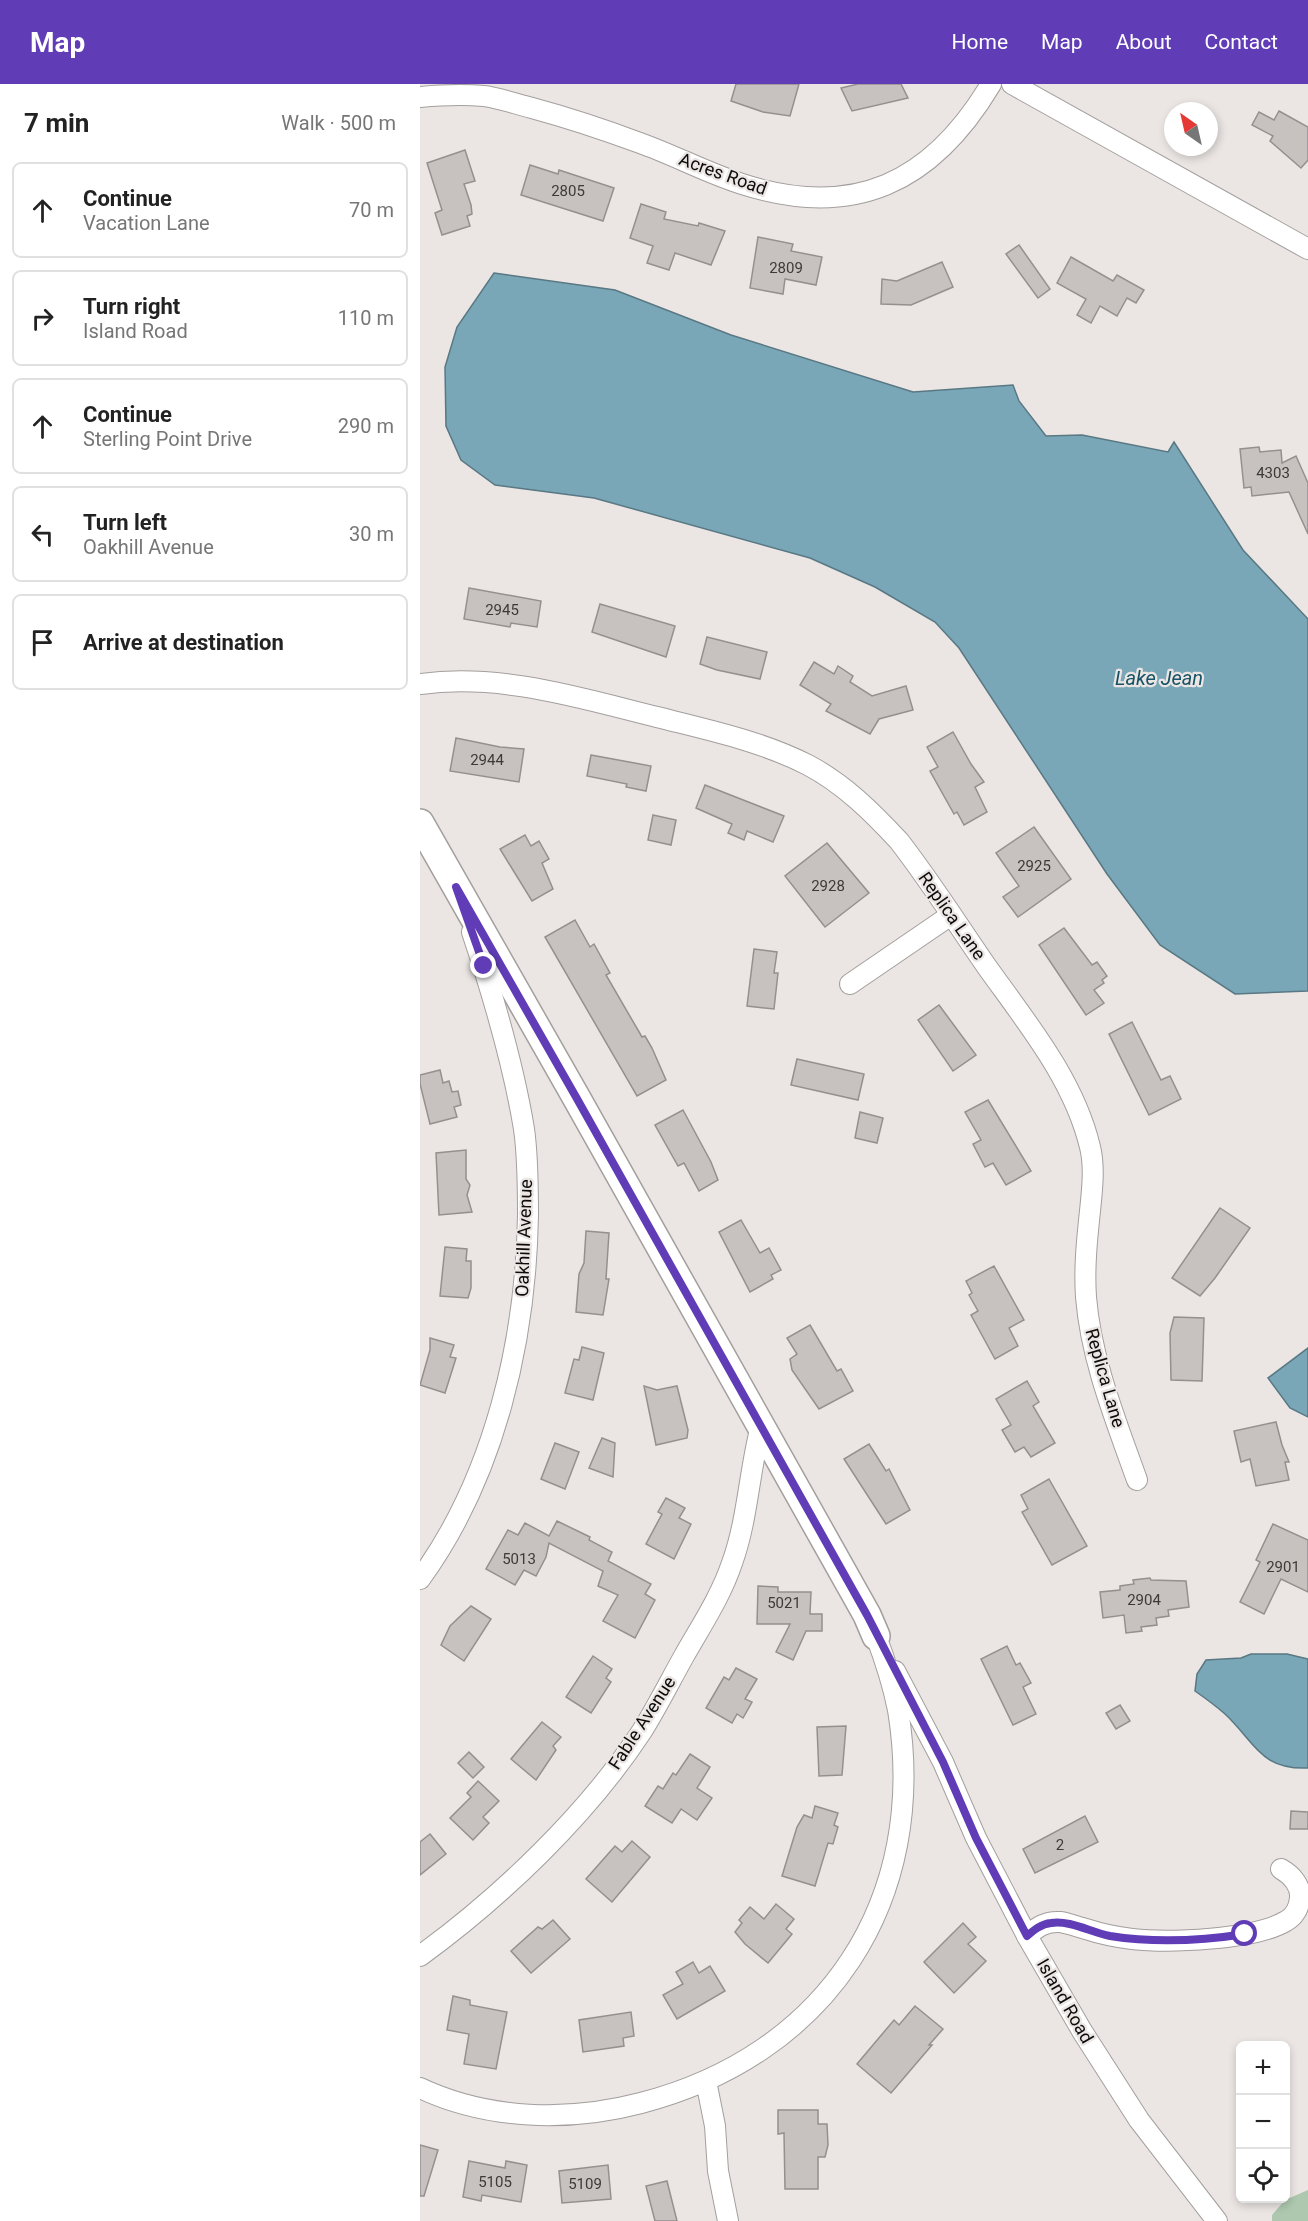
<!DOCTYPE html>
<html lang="en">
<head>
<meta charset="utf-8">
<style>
  :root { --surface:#fff; --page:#f6f6f6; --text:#222; --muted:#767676; --line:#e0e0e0; --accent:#603db6 }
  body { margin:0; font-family:Roboto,sans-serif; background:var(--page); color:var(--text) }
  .controls { position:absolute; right:18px; bottom:18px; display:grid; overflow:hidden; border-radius:9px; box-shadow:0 3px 9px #0003 }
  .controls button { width:54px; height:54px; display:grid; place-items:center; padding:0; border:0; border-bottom:2px solid var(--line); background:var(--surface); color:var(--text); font:30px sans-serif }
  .compass { position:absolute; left:744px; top:18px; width:54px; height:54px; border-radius:50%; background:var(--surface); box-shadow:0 3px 9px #0003; rotate:326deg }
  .stop { position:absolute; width:18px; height:18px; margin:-14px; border:4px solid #603db6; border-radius:50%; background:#fff }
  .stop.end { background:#603db6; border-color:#fff; box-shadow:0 2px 6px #0008 }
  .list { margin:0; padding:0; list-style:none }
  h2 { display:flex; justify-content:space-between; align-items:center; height:78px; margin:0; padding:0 24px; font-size:26px }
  h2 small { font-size:20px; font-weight:400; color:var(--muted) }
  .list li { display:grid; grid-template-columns:39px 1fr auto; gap:18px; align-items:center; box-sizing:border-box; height:96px; margin:0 12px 12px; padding:0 12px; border:2px solid var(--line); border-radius:9px }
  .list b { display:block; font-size:22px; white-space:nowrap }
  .list p { margin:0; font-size:20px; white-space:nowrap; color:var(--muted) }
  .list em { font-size:20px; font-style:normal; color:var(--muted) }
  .icon { flex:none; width:33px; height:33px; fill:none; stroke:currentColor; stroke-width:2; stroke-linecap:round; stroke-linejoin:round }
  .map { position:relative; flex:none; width:888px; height:2137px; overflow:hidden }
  header { display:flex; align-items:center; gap:36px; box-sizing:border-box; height:84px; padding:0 30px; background:var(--accent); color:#fff }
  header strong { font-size:28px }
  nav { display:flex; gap:33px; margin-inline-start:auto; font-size:21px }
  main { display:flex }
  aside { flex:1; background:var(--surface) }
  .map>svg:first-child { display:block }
  .green { fill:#adc8ae }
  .water { fill:#79a7b7; stroke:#597883; stroke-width:1.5 }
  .building { fill:#c7c2c0; stroke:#95908e; stroke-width:1.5 }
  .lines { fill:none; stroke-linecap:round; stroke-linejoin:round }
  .street-casing { stroke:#a39f9d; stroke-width:22 }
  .secondary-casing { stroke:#a39f9d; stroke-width:30 }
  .street { stroke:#fff; stroke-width:20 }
  .secondary { stroke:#fff; stroke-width:27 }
  .route { stroke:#603db6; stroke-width:8 }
  .labels { text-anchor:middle; stroke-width:4.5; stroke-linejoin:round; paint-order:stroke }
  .number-label { font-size:15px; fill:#3c3a38 }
  .street-label { font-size:18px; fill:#0d0c0b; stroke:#ebe6e4 }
  .water-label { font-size:20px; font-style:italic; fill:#165366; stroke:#ebe6e4 }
</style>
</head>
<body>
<header>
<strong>Map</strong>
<nav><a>Home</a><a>Map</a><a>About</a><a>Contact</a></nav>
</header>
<main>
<aside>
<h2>7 min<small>Walk · 500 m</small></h2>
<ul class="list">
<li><svg class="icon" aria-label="ahead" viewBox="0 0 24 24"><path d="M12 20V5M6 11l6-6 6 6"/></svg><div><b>Continue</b><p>Vacation Lane</p></div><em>70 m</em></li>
<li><svg class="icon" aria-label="right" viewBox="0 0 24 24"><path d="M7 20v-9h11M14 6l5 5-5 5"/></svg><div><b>Turn right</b><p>Island Road</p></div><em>110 m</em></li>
<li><svg class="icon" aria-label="ahead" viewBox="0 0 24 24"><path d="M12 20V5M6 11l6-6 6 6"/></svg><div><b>Continue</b><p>Sterling Point Drive</p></div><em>290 m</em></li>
<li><svg class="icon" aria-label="left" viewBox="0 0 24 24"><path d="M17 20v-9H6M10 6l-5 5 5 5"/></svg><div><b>Turn left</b><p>Oakhill Avenue</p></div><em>30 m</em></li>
<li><svg class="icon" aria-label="arrive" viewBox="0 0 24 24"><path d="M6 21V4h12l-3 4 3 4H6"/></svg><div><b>Arrive at destination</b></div></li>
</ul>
</aside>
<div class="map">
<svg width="888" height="2137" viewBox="0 0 888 2137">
  <rect width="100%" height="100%" fill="#ebe6e4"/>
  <!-- green -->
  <polygon class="green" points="888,2106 888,2137 852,2137 852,2131 865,2116"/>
  <!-- water -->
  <g class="water">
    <polygon points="74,189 195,206 311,251 493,308 593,301 599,317 626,352 662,351 748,368 754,358 823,466 888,535 888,907 815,910 740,861 687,790 539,564 515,538 455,503 390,474 174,414 75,401 41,376 26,342 25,283 37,243"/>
    <polygon points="888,1264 888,1333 870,1324 848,1294"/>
    <path d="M831 1570H867L888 1575V1684C840 1686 835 1658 805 1630 796 1622 785 1614 775 1607L777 1590 786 1576 821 1574Z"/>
  </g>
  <!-- building -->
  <g class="building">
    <polygon points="316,0 379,0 370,32 343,28 311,17"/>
    <polygon points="438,0 481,0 488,14 432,27 421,4"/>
    <polygon points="859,27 888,43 888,76 881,84 850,57 853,52 832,41 839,28 854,36"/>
    <polygon points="45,66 55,97 44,100 51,121 52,130 47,132 50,142 22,151 15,129 22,126 7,79"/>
    <polygon points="110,81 138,90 139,86 194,104 183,137 101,111"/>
    <polygon points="221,120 246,128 244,135 278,142 279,139 305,147 291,181 255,169 249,186 227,179 233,162 210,154"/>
    <polygon points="338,153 373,160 371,167 402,173 396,201 365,195 363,210 330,204"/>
    <polygon points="599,161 630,205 618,214 586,170"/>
    <polygon points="651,173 693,197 697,191 724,206 716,219 707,214 697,232 680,222 671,239 657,231 666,215 637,199"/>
    <polygon points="522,178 533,203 491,221 461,220 462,195 477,197"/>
    <polygon points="839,363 840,368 861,366 862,379 876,372 888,399 888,450 869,408 832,412 831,403 824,404 820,365"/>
    <polygon points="49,504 121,517 117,543 91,539 90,543 44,535"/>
    <polygon points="180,520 255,542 246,573 172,548"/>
    <polygon points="287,553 347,568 340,595 297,586 280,580"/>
    <polygon points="394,578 414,590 418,582 433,592 430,598 452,612 486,602 493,626 459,635 450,650 406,627 411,620 380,601"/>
    <polygon points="533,648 551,680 564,698 555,703 567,728 544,741 537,728 534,730 510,687 518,683 507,663"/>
    <polygon points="36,654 80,663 104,665 99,698 30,687"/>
    <polygon points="171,671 231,682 226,707 206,703 207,700 167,692"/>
    <polygon points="285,701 364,732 353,758 327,747 324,756 308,749 312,740 276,724"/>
    <polygon points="233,731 256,736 251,761 228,756"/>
    <polygon points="614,743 651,795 598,833 583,813 599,802 576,769"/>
    <polygon points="105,751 111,762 119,757 129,775 122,779 133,805 112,817 80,765"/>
    <polygon points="407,759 449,809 405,843 365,792"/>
    <polygon points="155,836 170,863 174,860 190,889 186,891 222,953 225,952 232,964 246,996 217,1012 125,853"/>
    <polygon points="644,844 672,881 677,878 687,892 682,896 684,899 674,906 684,919 666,931 619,861"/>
    <polygon points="334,865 357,868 354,889 358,889 354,925 327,922"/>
    <polygon points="519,921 556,971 533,987 498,936"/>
    <polygon points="712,938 741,996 750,992 761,1015 729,1031 689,950"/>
    <polygon points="377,975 444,990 438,1016 371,1001"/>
    <polygon points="20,986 23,999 29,997 32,1008 38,1007 41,1021 34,1023 37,1033 10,1040 0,1000 0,991"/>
    <polygon points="568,1016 611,1087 586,1101 573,1079 565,1083 553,1060 561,1056 545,1028"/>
    <polygon points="263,1026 291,1078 298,1096 279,1107 264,1079 258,1082 235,1041"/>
    <polygon points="440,1028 463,1034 457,1059 435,1054"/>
    <polygon points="46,1066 46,1095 50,1101 47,1111 52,1128 19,1131 16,1069"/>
    <polygon points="800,1124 830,1144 795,1194 780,1212 752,1194"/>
    <polygon points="321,1136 340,1169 349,1164 361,1186 351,1191 353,1195 330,1208 299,1148"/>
    <polygon points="166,1147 189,1149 186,1195 189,1195 183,1231 156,1228 159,1190 164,1179"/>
    <polygon points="25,1163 47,1165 46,1177 51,1177 51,1204 48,1214 20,1212"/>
    <polygon points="574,1182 604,1236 589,1244 598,1262 575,1275 551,1231 558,1227 549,1211 552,1209 546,1197"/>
    <polygon points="754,1233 784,1234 782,1297 751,1296 750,1249"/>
    <polygon points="390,1241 417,1287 421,1285 433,1307 399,1325 372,1286 370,1275 377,1270 367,1254"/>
    <polygon points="10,1254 34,1261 30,1273 36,1274 25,1309 0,1301 10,1266"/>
    <polygon points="162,1263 184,1269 173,1316 145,1309 154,1275 159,1276"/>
    <polygon points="607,1297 619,1318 613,1322 635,1359 611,1373 604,1363 595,1368 582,1346 591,1341 576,1315"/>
    <polygon points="224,1302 237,1306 257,1302 268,1346 267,1354 236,1361"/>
    <polygon points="856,1338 862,1361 869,1378 865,1378 869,1396 836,1402 830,1375 821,1378 814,1347"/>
    <polygon points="182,1354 195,1359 193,1393 169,1384"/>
    <polygon points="135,1359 159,1368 145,1405 121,1395"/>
    <polygon points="449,1360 466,1387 469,1385 490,1426 466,1440 424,1375"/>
    <polygon points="629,1395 667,1462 632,1481 602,1428 608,1425 601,1411"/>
    <polygon points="246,1414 265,1424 259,1434 271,1440 254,1475 226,1460 242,1430 238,1428"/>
    <polygon points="137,1437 170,1453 169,1456 192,1468 188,1477 231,1500 225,1510 235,1516 215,1554 183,1537 198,1511 178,1502 183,1487 129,1459 126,1473 116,1492 104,1486 95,1501 66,1485 88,1446 98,1451 105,1439 129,1452"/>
    <polygon points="853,1440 888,1456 888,1508 861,1495 844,1530 820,1518 840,1478 836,1476"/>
    <polygon points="730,1494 731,1496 766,1497 769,1523 748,1526 749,1532 736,1534 737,1541 721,1543 722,1547 706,1549 704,1531 683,1534 680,1508 700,1506 700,1502 714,1500 713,1496"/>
    <polygon points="338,1502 358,1503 358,1508 391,1508 390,1530 402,1530 402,1547 386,1547 373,1576 356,1568 370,1540 337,1540"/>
    <polygon points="51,1522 71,1535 44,1577 21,1561 30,1542"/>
    <polygon points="587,1562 596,1581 600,1579 611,1599 603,1603 616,1630 593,1641 561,1575"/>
    <polygon points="173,1572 192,1585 186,1594 191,1598 171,1629 146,1613"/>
    <polygon points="316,1584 337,1595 325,1615 332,1618 323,1634 317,1630 312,1639 286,1624 304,1593 309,1596"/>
    <polygon points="700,1621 710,1637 696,1645 686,1629"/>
    <polygon points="122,1638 141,1653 133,1662 136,1666 116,1696 91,1675"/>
    <polygon points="426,1642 422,1691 399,1692 397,1643"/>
    <polygon points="49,1668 64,1683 53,1694 38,1679"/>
    <polygon points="270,1670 290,1683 277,1704 292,1714 277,1736 261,1725 252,1739 225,1722 238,1702 243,1705 253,1689 256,1691"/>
    <polygon points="58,1697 79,1717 63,1733 69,1739 53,1756 30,1734 51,1713 47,1709"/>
    <polygon points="395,1722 418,1729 414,1741 418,1743 413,1760 408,1759 395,1802 362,1792 377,1743 384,1731 392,1734"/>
    <polygon points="871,1727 888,1728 888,1745 870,1745"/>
    <polygon points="665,1732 678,1758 615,1789 603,1765"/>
    <polygon points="10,1750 26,1770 0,1791 0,1758"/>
    <polygon points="212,1757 230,1773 192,1818 166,1795 195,1762 202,1768"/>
    <polygon points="356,1820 374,1835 366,1845 372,1850 348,1879 325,1860 315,1848 322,1839 319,1836 330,1823 344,1835"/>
    <polygon points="133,1836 150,1855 111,1889 91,1867 118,1843 122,1845"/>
    <polygon points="543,1839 556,1853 548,1860 566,1877 534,1909 504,1878"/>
    <polygon points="273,1878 279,1889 290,1882 305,1907 257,1935 243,1911 263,1900 256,1888"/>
    <polygon points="33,1912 50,1916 50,1921 87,1928 76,1985 44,1980 49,1950 27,1946"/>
    <polygon points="495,1922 523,1945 509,1961 512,1961 471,2009 437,1980 474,1936 479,1941"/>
    <polygon points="211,1928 214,1952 203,1954 204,1962 163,1968 159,1936"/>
    <polygon points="358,2026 398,2026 398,2040 407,2040 408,2061 405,2073 398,2073 398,2105 365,2105 364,2049 358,2050"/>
    <polygon points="0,2061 18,2066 4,2112 0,2112"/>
    <polygon points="49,2077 85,2084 86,2077 107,2081 101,2118 62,2111 61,2117 43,2113"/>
    <polygon points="188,2081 191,2115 142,2119 139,2087"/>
    <polygon points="247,2097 257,2137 235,2137 226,2102"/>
  </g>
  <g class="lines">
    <defs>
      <g id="street">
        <polyline points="592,0 888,165"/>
        <path d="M0 13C21 11 42 10 64 12 80 14 96 20 112 24 149 34 185 46 220 59 254 71 287 89 322 100 434 136 512 99 571 0"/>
        <path d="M0 600C81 589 160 614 237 633 288 646 341 657 388 681 424 700 452 728 479 757 510 797 538 841 567 883 607 939 654 996 670 1063 675 1083 672 1107 670 1127 667 1155 664 1184 666 1213 671 1276 696 1337 717 1396"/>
        <polyline points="430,900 531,831"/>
        <path d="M0 1495C75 1392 106 1256 108 1131 108 1102 108 1073 104 1045 93 978 73 911 52 848"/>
        <polyline points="475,1587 523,1678 556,1754 607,1852 662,1947 719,2036 797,2137"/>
        <path d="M607 1852C617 1843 626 1837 640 1838 648 1839 658 1843 666 1845 681 1850 696 1853 712 1855 748 1859 835 1856 866 1837 874 1833 879 1824 880 1814 881 1802 872 1791 861 1785"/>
        <path d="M0 1872C81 1813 167 1731 222 1647 237 1623 250 1597 264 1572 281 1542 301 1512 312 1479 328 1435 329 1387 341 1342"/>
        <polyline points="286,1997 295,2042 298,2087 308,2137"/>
        <path d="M0 2004C68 2036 149 2038 221 2019 407 1971 509 1816 478 1626 473 1601 465 1576 456 1552"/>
      </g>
      <polyline id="secondary" points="0,739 156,1013 447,1531 456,1552"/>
    </defs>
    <!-- street casing -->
    <use href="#street" class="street-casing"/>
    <!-- secondary casing -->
    <use href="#secondary" class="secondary-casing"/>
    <!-- street -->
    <use href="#street" class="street"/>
    <!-- secondary -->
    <use href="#secondary" class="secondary"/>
  </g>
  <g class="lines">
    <!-- route -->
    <path class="route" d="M64 882 36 803 156 1013 447 1531 523 1678 556 1754 607 1852C614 1846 621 1840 631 1839 650 1836 670 1848 690 1852 734 1859 780 1857 825 1850"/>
  </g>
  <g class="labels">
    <!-- number labels -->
    <g class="number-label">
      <text x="148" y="112">2805</text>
      <text x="366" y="189">2809</text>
      <text x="853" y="394">4303</text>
      <text x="82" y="531">2945</text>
      <text x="67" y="681">2944</text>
      <text x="614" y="787">2925</text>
      <text x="408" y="807">2928</text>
      <text x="99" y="1480">5013</text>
      <text x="863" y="1488">2901</text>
      <text x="724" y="1521">2904</text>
      <text x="364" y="1524">5021</text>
      <text x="640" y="1766">2</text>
      <text x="75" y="2103">5105</text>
      <text x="165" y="2105">5109</text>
    </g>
    <!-- street labels -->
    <g class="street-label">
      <text transform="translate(303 90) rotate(20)" y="6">Acres Road</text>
      <text transform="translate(532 832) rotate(55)" y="6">Replica Lane</text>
      <text transform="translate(104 1154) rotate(-88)" y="6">Oakhill Avenue</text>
      <text transform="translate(685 1294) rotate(74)" y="6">Replica Lane</text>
      <text transform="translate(222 1639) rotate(-57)" y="6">Fable Avenue</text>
      <text transform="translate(645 1917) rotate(60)" y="6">Island Road</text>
    </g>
    <!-- water labels -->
    <g class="water-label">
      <text x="739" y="601">Lake Jean</text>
    </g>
  </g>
</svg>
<div class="controls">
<button>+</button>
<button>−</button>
<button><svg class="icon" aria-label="locate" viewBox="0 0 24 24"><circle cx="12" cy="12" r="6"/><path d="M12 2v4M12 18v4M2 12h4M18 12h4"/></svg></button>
</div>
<svg class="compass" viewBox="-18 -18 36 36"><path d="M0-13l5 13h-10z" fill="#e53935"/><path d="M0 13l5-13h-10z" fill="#767676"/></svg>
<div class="stop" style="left:825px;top:1850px"></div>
<div class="stop end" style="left:64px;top:882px"></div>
</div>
</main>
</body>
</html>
